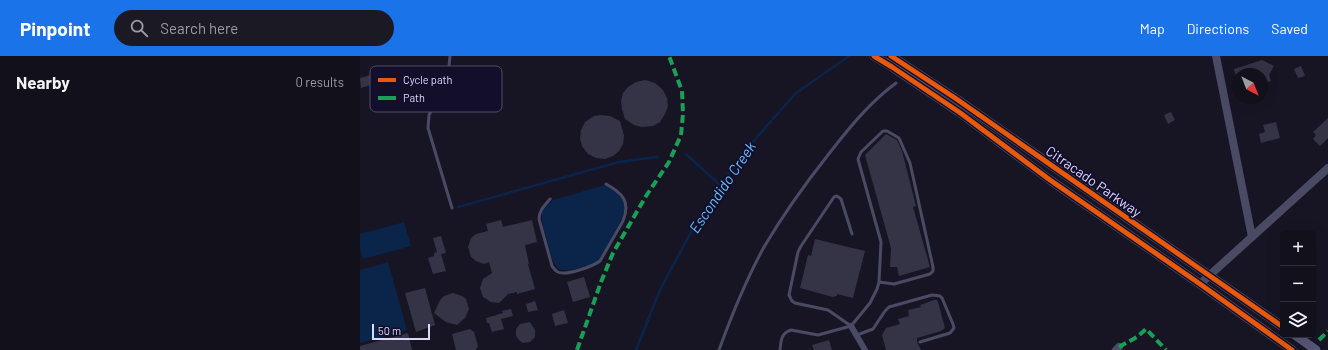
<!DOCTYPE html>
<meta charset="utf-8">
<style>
body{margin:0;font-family:Barlow,sans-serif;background:#1a1924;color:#f1f3f6}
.controls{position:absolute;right:12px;bottom:12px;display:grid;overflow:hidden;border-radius:6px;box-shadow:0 4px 16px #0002}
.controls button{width:36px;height:36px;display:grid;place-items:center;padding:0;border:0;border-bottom:1px solid #30303a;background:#11101b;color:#f1f3f6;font:20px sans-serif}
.compass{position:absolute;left:872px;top:12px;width:36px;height:36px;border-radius:50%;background:#11101b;box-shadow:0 4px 16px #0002;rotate:138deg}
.scale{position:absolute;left:12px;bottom:10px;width:58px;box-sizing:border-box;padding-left:4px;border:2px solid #dbd8ff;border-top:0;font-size:11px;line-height:14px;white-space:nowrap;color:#dbd8ff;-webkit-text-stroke:3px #130f2a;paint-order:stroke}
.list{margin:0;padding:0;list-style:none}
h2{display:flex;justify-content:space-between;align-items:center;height:52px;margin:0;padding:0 16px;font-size:17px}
h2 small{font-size:13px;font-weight:400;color:#9c9da3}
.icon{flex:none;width:22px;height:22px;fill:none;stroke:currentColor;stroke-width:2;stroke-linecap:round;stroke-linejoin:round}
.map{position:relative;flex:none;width:968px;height:294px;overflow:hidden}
header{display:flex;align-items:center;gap:24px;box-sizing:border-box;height:56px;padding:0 20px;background:#1a73e8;color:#fff}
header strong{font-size:19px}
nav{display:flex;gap:22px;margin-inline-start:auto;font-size:14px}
.search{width:280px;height:36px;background:#1a1924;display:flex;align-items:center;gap:10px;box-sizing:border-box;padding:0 14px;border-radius:22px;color:#9c9da3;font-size:15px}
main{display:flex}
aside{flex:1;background:#11101b}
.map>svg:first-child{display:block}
.water{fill:#0a244a}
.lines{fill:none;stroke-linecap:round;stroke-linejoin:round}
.stream{stroke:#0a244a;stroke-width:2.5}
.building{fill:#353346}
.service{stroke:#4a4a65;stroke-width:3}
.minor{stroke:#4a4a65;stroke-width:6}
.tertiary{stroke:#4a4a65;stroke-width:8}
.secondary{stroke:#585677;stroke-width:9}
.quiet{stroke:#1a9f57;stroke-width:4;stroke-dasharray:8 4;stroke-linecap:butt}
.cycleway-casing{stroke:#130f2a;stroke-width:8}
.cycleway{stroke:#e8590c;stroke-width:5}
.labels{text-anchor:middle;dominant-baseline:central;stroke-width:4;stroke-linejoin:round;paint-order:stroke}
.street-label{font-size:14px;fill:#dbd8ff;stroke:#130f2a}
.water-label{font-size:15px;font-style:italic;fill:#66bdff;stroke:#130f2a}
.key{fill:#130f2a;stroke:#4f4b6a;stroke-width:1}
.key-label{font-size:11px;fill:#dbd8ff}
</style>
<header>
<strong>Pinpoint</strong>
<div class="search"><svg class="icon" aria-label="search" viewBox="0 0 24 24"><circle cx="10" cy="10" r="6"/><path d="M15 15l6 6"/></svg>Search here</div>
<nav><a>Map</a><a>Directions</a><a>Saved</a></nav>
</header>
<main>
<aside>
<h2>Nearby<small>0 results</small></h2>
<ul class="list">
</ul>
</aside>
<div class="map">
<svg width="968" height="294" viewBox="0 0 968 294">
<rect width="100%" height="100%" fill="#171524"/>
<!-- water -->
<path class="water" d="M245 129C259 136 266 142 264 159L241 202C239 203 238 205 236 206 230 210 205 217 199 213 196 211 195 208 193 205 191 196 179 163 182 156 184 151 189 147 193 144Z
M44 166 51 190 3 203 0 193V178Z
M28 206 47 274 0 287V214Z"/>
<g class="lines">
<!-- stream -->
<path class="stream" d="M326 98 361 130
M98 151 259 106 298 101
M276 294 300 234 334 170 381 99 435 38 489 0"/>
</g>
<!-- building -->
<path class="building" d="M902 4 914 10 909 19 911 25 902 27V18H875L874 13Z
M941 10 945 20 938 22 934 13Z
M11 19 14 28 1 32 0 22Z
M285 24 295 27 303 34 307 42 308 50 305 58 300 66 293 70 282 71 274 69 265 63 262 53 261 45 263 37 268 31 276 26Z
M811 56 815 64 808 68 804 59Z
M240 59 250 60 260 65 264 80 263 88 259 95 253 100 245 103 236 102 228 98 222 90 220 82 221 74 225 66 234 60Z
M968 62V82L960 90 953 83 956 79 953 76Z
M916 66 920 82 901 87 899 78 905 76 903 69Z
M526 78 537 84 542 95 556 150 553 151 570 211 539 220 537 211H530L531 192 505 99Z
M141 164 143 171 172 164 177 186 165 189 169 208H168L175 233 157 238V236L148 238 139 247 131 246 123 241 120 232 123 223 132 217 129 206 124 208 116 205 111 201 108 191 111 182 116 178 128 175 126 168Z
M81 180 86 197 81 198 86 215 73 218 68 202 74 200V197L77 196 73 182Z
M455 183 505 195 493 242 477 238V240L473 241 440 232 448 199 451 200Z
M224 221 230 241 213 246 207 226Z
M65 232 75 269 56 276 45 237Z
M93 237 102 240 106 243 109 253 105 262 97 269 86 266 74 257 80 244 84 240Z
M574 244H577L578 246 585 272 581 275 557 282V286L561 294H526L522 279 526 272 540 268 538 263 549 260 548 254 561 251 560 249Z
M175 245 178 254 168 256 166 248Z
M151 253 153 260 141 263 144 273 132 276 129 267H127L126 262 143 257 142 255Z
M204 254 208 267 195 270 192 258Z
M170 266 175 274V281L170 286 163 287 160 285 156 280V273L160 268Z
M110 273 114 276 118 290 116 294H96L92 278Z
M48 277 52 294H0V290Z
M469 284 472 294H454L452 289Z"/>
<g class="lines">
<!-- service -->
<path class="service" d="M90 0 88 22 69 59 68 72 92 152
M190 143C185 149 179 154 179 163L192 210C195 214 197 217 202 217 210 218 234 210 240 205L263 165C271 145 262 137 246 128
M491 270 468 254 435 247 432 245 429 239 438 196 441 190 474 141 477 140 481 143 492 178
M497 279 513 273 525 255 529 251 572 239 580 240 582 242 593 268 594 272 590 277 560 286
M359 294C371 261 387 222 404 191 423 159 445 128 468 99 489 72 509 47 536 27
M420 294C421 285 421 277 431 274L458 279 491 270 510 247 517 233 519 226 534 228 570 218 573 215V211L550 107 539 82 527 75H523L501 96 498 103 521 186 519 226"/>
<!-- minor -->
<path class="minor" d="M491 270 505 294"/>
<!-- tertiary -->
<path class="tertiary" d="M856 0 892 181
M840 228 968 112
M756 294 759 291"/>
<!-- secondary -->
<path class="secondary" d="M514 0 532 11 599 56 690 124 840 228 932 294
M531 0 595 42 923 271
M935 279 956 294"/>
<!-- quiet -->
<path class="quiet" d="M959 284 968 275
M759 291 777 281 786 273 806 294
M217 294 241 226 253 197 286 140 309 106 321 79 323 58 322 35 309 0"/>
<defs>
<path id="cycleway" d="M514 0 532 11 599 56 690 124 840 228 932 294
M531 0 595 42 923 271"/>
</defs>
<!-- cycleway casing -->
<use href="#cycleway" class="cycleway-casing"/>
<!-- cycleway -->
<use href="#cycleway" class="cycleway"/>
</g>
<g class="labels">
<!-- street labels -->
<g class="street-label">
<text transform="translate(734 125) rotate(35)">Citracado Parkway</text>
</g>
<!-- water labels -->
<g class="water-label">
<text transform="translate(362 131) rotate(-56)">Escondido Creek</text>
</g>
</g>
<!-- legend -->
<rect x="10" y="10" width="132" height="46" rx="6" class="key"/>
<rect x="18" y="22" width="18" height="4" fill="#e8590c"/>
<rect x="18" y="40" width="18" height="4" fill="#1a9f57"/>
<g class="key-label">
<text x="43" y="28">Cycle path</text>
<text x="43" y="46">Path</text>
</g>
</svg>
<div class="controls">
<button>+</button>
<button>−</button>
<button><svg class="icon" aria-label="layers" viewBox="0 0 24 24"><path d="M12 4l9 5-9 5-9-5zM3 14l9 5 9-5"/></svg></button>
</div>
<svg class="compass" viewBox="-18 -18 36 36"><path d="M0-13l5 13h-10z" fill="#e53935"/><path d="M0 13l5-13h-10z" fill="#9c9da3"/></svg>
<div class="scale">50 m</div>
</div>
</main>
